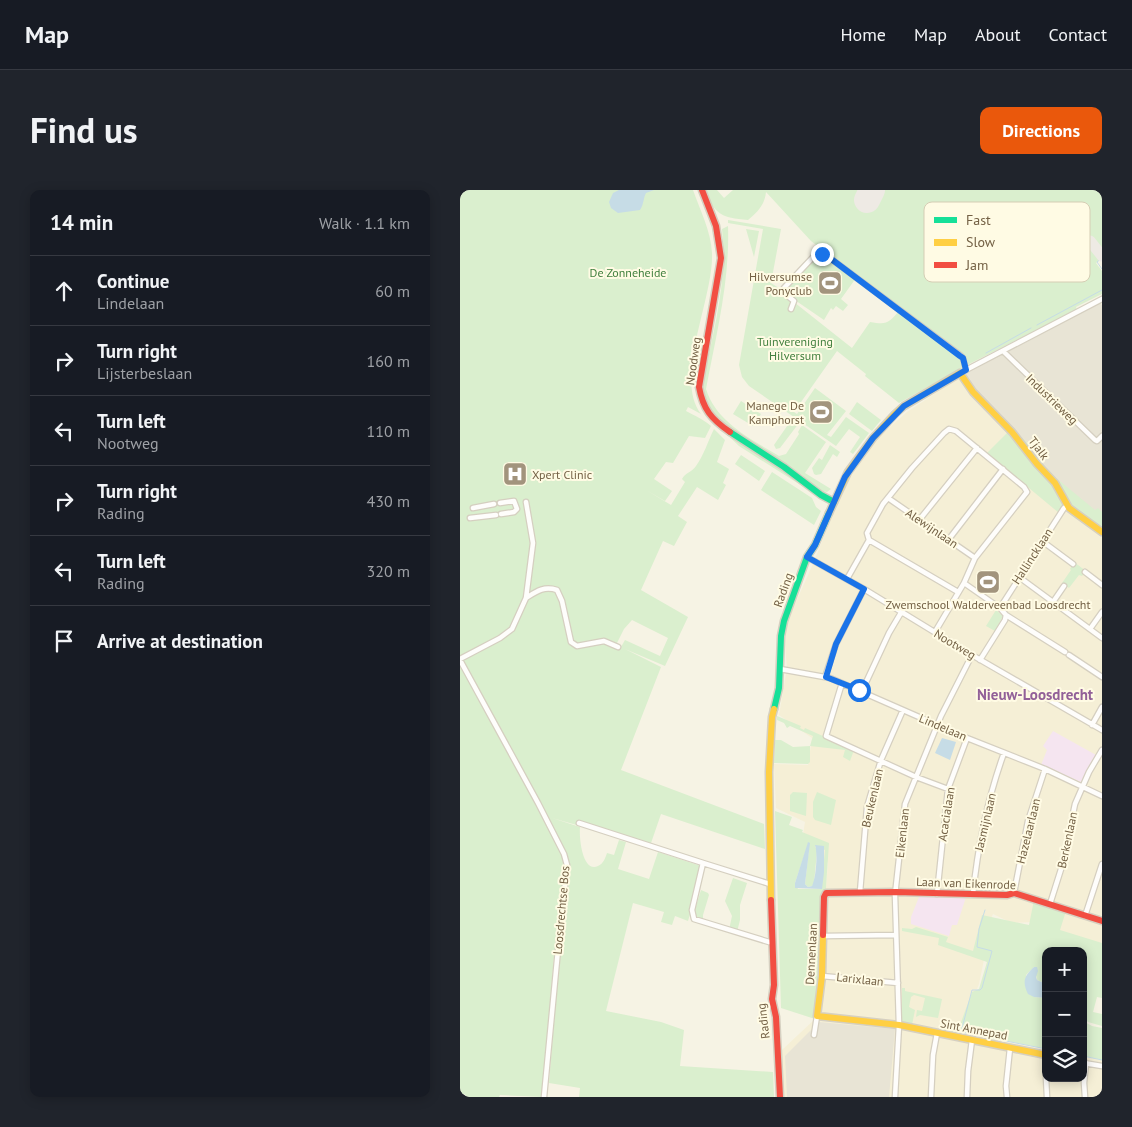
<!DOCTYPE html>
<meta charset="utf-8">
<style>
body{margin:0;font-family:"PT Sans",sans-serif;background:#20242c;color:#f1f3f6}
.controls{position:absolute;right:15px;bottom:15px;display:grid;overflow:hidden;border-radius:10px;box-shadow:0 2px 12px #0003}
.controls button{width:45px;height:45px;display:grid;place-items:center;padding:0;border:0;border-bottom:1px solid #363941;background:#171b24;color:#f1f3f6;font:25px sans-serif}
.stop{position:absolute;width:15px;height:15px;margin:-11px;border:4px solid #1a73e8;border-radius:50%;background:#fff}
.stop.end{background:#1a73e8;border-color:#fff;box-shadow:0 1px 5px #0008}
.list{margin:0;padding:0;list-style:none}
h2{display:flex;justify-content:space-between;align-items:center;height:65px;margin:0;padding:0 20px;font-size:21px}
h2 small{font-size:16px;font-weight:400;color:#9ea1a6}
.list li{display:grid;grid-template-columns:32px 1fr auto;gap:15px;align-items:center;box-sizing:border-box;height:70px;padding:0 20px;border-top:1px solid #363941}
.list b{display:block;font-size:19px;white-space:nowrap}
.list p{margin:0;font-size:16px;white-space:nowrap;color:#9ea1a6}
.list em{font-size:16px;font-style:normal;color:#9ea1a6}
.icon{flex:none;width:28px;height:28px;fill:none;stroke:currentColor;stroke-width:2;stroke-linecap:round;stroke-linejoin:round}
.map{position:relative;flex:none;width:642px;height:907px;overflow:hidden;border-radius:10px}
header{display:flex;align-items:center;gap:30px;box-sizing:border-box;height:70px;padding:0 25px;background:#171b24;border-bottom:1px solid #363941}
header strong{font-size:24px}
nav{display:flex;gap:28px;margin-inline-start:auto;font-size:18px}
.intro{display:flex;align-items:center;justify-content:space-between;box-sizing:border-box;height:120px;padding:0 30px}
h1{margin:0;font-size:35px}
.button{padding:12px 22px;border-radius:10px;background:#ea580c;color:#fff;font-size:18px;font-weight:700}
main{display:flex;gap:30px;padding:0 30px}
aside{flex:1;background:#171b24;border-radius:10px;box-shadow:0 2px 12px #0003}
.map>svg:first-child{display:block}
.residential{fill:#f5efd6}
.industrial{fill:#e8e4d5}
.education{fill:#f5e5f0}
.green{fill:#daefce;fill-rule:evenodd}
.water{fill:#c6dce6}
.lines{fill:none;stroke-linecap:round;stroke-linejoin:round}
.stream{stroke:#c6dce6;stroke-width:1}
.taxiway{stroke:#eeeae4;stroke-width:11}
.runway{stroke:#eeeae4;stroke-width:26}
.street-casing{stroke:#d5cfc0;stroke-width:7}
.fast-casing{stroke:#d6d0c1;stroke-width:9}
.slow-casing{stroke:#d6d0c1;stroke-width:9}
.jam-casing{stroke:#d6d0c1;stroke-width:9}
.street{stroke:#fefdfb;stroke-width:4.5}
.fast{stroke:#16e098;stroke-width:6}
.slow{stroke:#ffcf43;stroke-width:6}
.jam{stroke:#f24e42;stroke-width:6}
.route{stroke:#1a73e8;stroke-width:6}
.labels{text-anchor:middle;dominant-baseline:central;stroke-width:4;stroke-linejoin:round;paint-order:stroke}
.park-label{font-size:12px;fill:#42803f;stroke:#fffbe4}
.poi-label{font-size:12px;fill:#746145;stroke:#fffbe4;text-anchor:end}
.street-label{font-size:12px;fill:#746145;stroke:#fffbe4}
.quarter-label{font-size:15px;font-weight:bold;fill:#926098;stroke:#fffbe4}
.key{fill:#fffbe4;stroke:#d5cdb4;stroke-width:1}
.key-label{font-size:14px;fill:#746145}
</style>
<header>
<strong>Map</strong>
<nav><a>Home</a><a>Map</a><a>About</a><a>Contact</a></nav>
</header>
<div class="intro"><h1>Find us</h1><a class="button">Directions</a></div>
<main>
<aside>
<h2>14 min<small>Walk · 1.1 km</small></h2>
<ul class="list">
<li><svg class="icon" aria-label="ahead" viewBox="0 0 24 24"><path d="M12 20V5M6 11l6-6 6 6"/></svg><div><b>Continue</b><p>Lindelaan</p></div><em>60 m</em></li>
<li><svg class="icon" aria-label="right" viewBox="0 0 24 24"><path d="M7 20v-9h11M14 6l5 5-5 5"/></svg><div><b>Turn right</b><p>Lijsterbeslaan</p></div><em>160 m</em></li>
<li><svg class="icon" aria-label="left" viewBox="0 0 24 24"><path d="M17 20v-9H6M10 6l-5 5 5 5"/></svg><div><b>Turn left</b><p>Nootweg</p></div><em>110 m</em></li>
<li><svg class="icon" aria-label="right" viewBox="0 0 24 24"><path d="M7 20v-9h11M14 6l5 5-5 5"/></svg><div><b>Turn right</b><p>Rading</p></div><em>430 m</em></li>
<li><svg class="icon" aria-label="left" viewBox="0 0 24 24"><path d="M17 20v-9H6M10 6l-5 5 5 5"/></svg><div><b>Turn left</b><p>Rading</p></div><em>320 m</em></li>
<li><svg class="icon" aria-label="arrive" viewBox="0 0 24 24"><path d="M6 21V4h12l-3 4 3 4H6"/></svg><div><b>Arrive at destination</b></div></li>
</ul>
</aside>
<div class="map">
<svg width="642" height="907" viewBox="0 0 642 907">
<rect width="100%" height="100%" fill="#f6f3e4"/>
<!-- residential -->
<path class="residential" d="M503 185 642 325V755L575 732 552 733 533 724 522 750 526 760 519 794 499 843 586 860V888H623V866L642 870V907H322V860L355 829 368 673 343 645 345 632 316 618 314 574 348 575 352 548 319 525 327 478 325 455 326 434 353 374 387 289 415 250 447 222Z"/>
<!-- industrial -->
<path class="industrial" d="M640 113 642 115V325L616 308 577 269 503 185Z
M359 832 435 839 429 907H327L325 866Z"/>
<!-- education -->
<path class="education" d="M593 541 636 565 621 592 581 575 587 560 583 556Z
M459 707H506L497 735H492L489 746 451 734V727Z"/>
<!-- green -->
<path class="green" d="M0 0H233C240 20 251 41 252 63 254 108 213 188 241 224L228 217 226 221C235 226 243 229 251 236L245 248 229 246 213 273 206 272 194 289 212 301 205 311 186 300 211 315 225 292 222 289C225 283 232 282 236 276 244 265 248 251 254 239L265 250 257 272 269 279 263 293 266 295 258 310 237 297 218 326 227 332 214 356 203 351 181 400 228 427 205 476 165 459 201 477 161 580 304 634 305 659 201 624 190 656 92 628 120 637C119 647 122 683 138 676 143 674 145 669 147 663L154 665 159 650 166 652 158 679 189 689 198 662 244 677 228 731 215 726 212 735 201 732 204 722 173 713 146 821 201 832 224 840 220 876 313 882 314 907H119L120 898 89 893 96 807 110 675 107 665 87 627 103 665 105 676 94 767 82 907 40 905 39 907H6L5 904H0ZM172 430 208 448 200 466 165 450 161 457 156 455 164 439Z
M244 0H257L264 8 273 0H642V68L636 73 642 81V104L616 117 617 120 503 177 439 213 405 186 406 184 377 161 334 222 337 224 355 198 386 221 367 245 371 247 386 227 409 243 393 264 390 262 400 247 389 239 376 256 289 196 282 187 279 175 303 39 268 33V30L321 39 311 93 322 100 320 101 392 158 410 132C428 135 428 133 440 120L483 154 484 158 488 154 351 51 306 2C305 14 298 22 288 30 261 28 255 24 244 0Z
M268 36C270 91 256 146 246 199 256 232 291 249 319 266L326 264 339 244 338 242 342 235 366 252 345 283 371 299 367 302C356 301 350 291 342 285 316 267 272 245 253 222 246 214 242 204 243 193 253 142 268 91 262 39Z
M286 39 299 41 294 67Z
M362 65 396 88 381 109 388 115 383 121 376 116 373 120 371 118 364 130 326 104 325 98 357 66Z
M281 211 301 224 293 236 273 224Z
M397 212 421 230 412 241 389 224Z
M332 229 339 233 320 258 316 259 314 255 316 252Z
M261 239 344 294 353 303 279 256Z
M547 243 558 255 570 272 589 291 597 301 602 315 599 323 527 263Z
M558 244 573 258 571 261 595 287 635 320 638 318 642 322V339L614 318 605 303 579 274Z
M370 255 380 262 377 267 373 264 361 284 356 285 354 284 352 278 359 268 362 270Z
M281 265 305 281 299 291 275 274Z
M312 282 352 308 356 317 361 321 354 335 301 300Z
M614 372 626 381 622 386 619 385 609 398 602 393 611 380 610 379Z
M536 420 543 426 535 441 526 436Z
M317 526 341 536 340 538 344 540 345 538 394 560 390 571 383 567 385 560 350 556V572L348 574 314 573 315 550H321L333 557 350 556 353 546 330 536 327 538 324 533 317 530Z
M333 602 347 603 346 626 330 621V605Z
M357 602 376 610 371 635 355 630 353 627V612Z
M315 621 332 627 329 635 343 640 342 642 369 653 360 786 355 829 321 818ZM348 654 349 658 345 694 348 697 352 696 354 693 357 661 355 656 365 660 361 699H338L335 693Z
M273 688 287 693 280 715V730L277 742 269 740 272 726 265 711Z
M241 700 248 703 249 705 243 725V732L233 726Z
M574 710 606 721 600 740 642 753V808L637 807 633 822 642 824V836L628 832 623 827V761H586V794L577 790 574 777 566 785 574 807 586 808V859L499 841 498 844 480 840 481 835 484 839 493 841 495 834 500 835 512 802 519 799 527 772 478 755 479 748 442 741V738L452 739 456 737 488 747 486 752 513 761 522 725 569 735Z
M442 798H445V801L482 809 478 828 460 825 456 827 457 820 462 821 465 808 454 805 451 807 449 817 455 820 452 835 442 832Z
M623 831 632 836 642 838V870L623 866Z"/>
<!-- water -->
<path class="water" d="M159 0H194L186 3C183 9 184 14 180 20L158 23 151 18 149 12 153 3Z
M482 548 496 552 490 570 475 563Z
M348 652 350 653 345 694 348 697 352 696C356 688 358 663 355 655L364 656V682L362 699 335 698V693Z
M574 777H577L578 781 576 787 577 790 586 794V808L574 807 568 804C562 792 564 786 574 777Z"/>
<g class="lines">
<!-- stream -->
<path class="stream" d="M642 68 637 72 642 79
M577 135 642 100
M526 163 571 138
M525 720 519 739 517 757 532 761 522 798 520 800H512L501 842 586 859
M623 866 642 870"/>
<!-- taxiway -->
<path class="taxiway" d="M630 51 642 66"/>
<!-- runway -->
<path class="runway" d="M407 10 412 0"/>
<defs>
<path id="street" d="M331 119 334 111 324 103V98L355 65 358 64 366 65 500 165 503 168 506 180
M543 161 635 250 637 251 642 246
M504 181 642 109
M428 308 515 368
M40 313 54 311 57 319 54 322 41 324
M13 318 34 314
M10 328 36 325
M460 329 517 258
M489 349 543 279
M409 350 498 402
M582 351 613 374
M347 367 404 399 512 465 642 540
M625 382 642 395
M559 387 642 448
M387 389 409 350 407 343 423 314 452 278 484 243 489 239 496 241 564 297 567 302 515 368 504 393 475 442
M504 393 540 418 546 425 605 462
M66 408C77 401 84 396 97 400L102 411 111 452 117 456 144 451 158 457
M593 412 604 396
M540 418 604 318 607 316
M630 439 642 422
M609 465 642 487
M0 469 40 448 52 439 66 408 73 353 66 312
M0 470 78 613 104 664 107 675 97 770 84 907
M520 470 545 430 546 425
M320 479 370 488 507 548 585 579 642 606
M365 487 376 454 404 399
M382 493 366 546 456 587 488 599
M402 501 429 443 442 421
M632 535 642 517
M119 633 243 673 232 720 234 729 309 752
M243 673 310 694
M400 702 407 617 421 570 443 520
M554 703 568 631 585 579
M477 704 488 599 507 548
M513 704C518 654 527 610 544 563
M590 714 602 676 615 614 629 582 642 560
M625 726 642 674
M364 746 436 745
M362 786 438 793
M354 845 357 826
M624 873 642 876
M586 888 587 907
M435 907 439 835 435 705 445 614 481 526 512 465
M471 907 473 865 477 843
M507 907 508 881 512 850
M547 907 546 896 550 858
M625 907 624 893 626 873"/>
<path id="fast" d="M270 242 324 277 361 305 374 312
M314 519 319 498 321 446 324 431 347 367 355 355 369 323"/>
<path id="slow" d="M369 323 388 282 413 248 435 224 444 216 500 183 513 202 552 242 577 274 595 293 609 318 642 342
M311 710 309 582 312 527 314 519
M363 745 362 786 357 826 439 835 586 865"/>
<path id="jam" d="M242 0 256 36 261 68 239 197C243 219 251 229 270 242
M311 710 314 795 312 809 316 827 320 907
M363 745 364 707 366 703 436 702 547 705 554 703 642 731"/>
</defs>
<!-- street casing -->
<use href="#street" class="street-casing"/>
<!-- fast casing -->
<use href="#fast" class="fast-casing"/>
<!-- slow casing -->
<use href="#slow" class="slow-casing"/>
<!-- jam casing -->
<use href="#jam" class="jam-casing"/>
<!-- street -->
<use href="#street" class="street"/>
<!-- fast -->
<use href="#fast" class="fast"/>
<!-- slow -->
<use href="#slow" class="slow"/>
<!-- jam -->
<use href="#jam" class="jam"/>
</g>
<g class="lines">
<!-- route -->
<path class="route" d="M362 64 366 65 500 166 503 168 506 180 444 216 413 248 385 287 355 355 347 367 404 399 376 454 366 487 399 500"/>
</g>
<!-- icons -->
<defs>
<symbol id="stadium-square" viewBox="-11 -11 22 22"><rect x="-9" y="-9" width="18" height="18" rx="4" fill="#a2947d" stroke="#fffbe4"/><path d="M0-5a6.5 5 0 1 0 0 10a6.5 5 0 1 0 0-10ZM-3.5-1.8h7v3.6h-7Z" fill="#fff"/></symbol>
<symbol id="hospital-square" viewBox="-11 -11 22 22"><rect x="-9" y="-9" width="18" height="18" rx="4" fill="#a2947d" stroke="#fffbe4"/><path d="M-5-5h3v3.5h4V-5h3V5h-3V1.5h-4V5h-3Z" fill="#fff"/></symbol>
</defs>
<g fill-rule="evenodd">
<use href="#stadium-square" x="356" y="79" width="28" height="28"/>
<use href="#stadium-square" x="347" y="208" width="28" height="28"/>
<use href="#hospital-square" x="41" y="270" width="28" height="28"/>
<use href="#stadium-square" x="514" y="378" width="28" height="28"/>
</g>
<g class="labels">
<!-- park labels -->
<g class="park-label">
<text x="168" y="82">De Zonneheide</text>
<text x="335" y="151">Tuinvereniging<tspan x="335" dy="14">Hilversum</tspan></text>
</g>
<!-- poi labels -->
<g class="poi-label">
<text x="352" y="86">Hilversumse<tspan x="352" dy="14">Ponyclub</tspan></text>
<text x="344" y="215">Manege De<tspan x="344" dy="14">Kamphorst</tspan></text>
<text x="72" y="284" text-anchor="start">Xpert Clinic</text>
<text x="528" y="414" text-anchor="middle">Zwemschool Walderveenbad Loosdrecht</text>
</g>
<!-- street labels -->
<g class="street-label">
<text transform="translate(233 171) rotate(-82)">Noodweg</text>
<text transform="translate(592 209) rotate(44)">Industrieweg</text>
<text transform="translate(579 258) rotate(53)">Tjalk</text>
<text transform="translate(472 338) rotate(34)">Alewijnlaan</text>
<text transform="translate(572 366) rotate(-57)">Hallincklaan</text>
<text transform="translate(323 400) rotate(-70)">Rading</text>
<text transform="translate(495 454) rotate(31)">Nootweg</text>
<text transform="translate(483 537) rotate(23)">Lindelaan</text>
<text transform="translate(412 608) rotate(-77)">Beukenlaan</text>
<text transform="translate(486 624) rotate(-81)">Acacialaan</text>
<text transform="translate(525 632) rotate(-77)">Jasmijnlaan</text>
<text transform="translate(568 641) rotate(-76)">Hazelaarlaan</text>
<text transform="translate(442 643) rotate(-84)">Eikenlaan</text>
<text transform="translate(607 650) rotate(-78)">Berkenlaan</text>
<text transform="translate(506 693) rotate(2)">Laan van Eikenrode</text>
<text transform="translate(101 720) rotate(-85)">Loosdrechtse Bos</text>
<text transform="translate(351 764) rotate(-87)">Dennenlaan</text>
<text transform="translate(400 789) rotate(6)">Larixlaan</text>
<text transform="translate(303 831) rotate(-97)">Rading</text>
<text transform="translate(514 839) rotate(11)">Sint Annepad</text>
</g>
<!-- quarter labels -->
<g class="quarter-label">
<text x="575" y="504">Nieuw-Loosdrecht</text>
</g>
</g>
<!-- legend -->
<rect x="464" y="12" width="166" height="80" rx="8" class="key"/>
<rect x="474" y="27" width="23" height="6" fill="#16e098"/>
<rect x="474" y="49" width="23" height="7" fill="#ffcf43"/>
<rect x="474" y="72" width="23" height="6" fill="#f24e42"/>
<g class="key-label">
<text x="506" y="35">Fast</text>
<text x="506" y="57">Slow</text>
<text x="506" y="80">Jam</text>
</g>
</svg>
<div class="controls">
<button>+</button>
<button>−</button>
<button><svg class="icon" aria-label="layers" viewBox="0 0 24 24"><path d="M12 4l9 5-9 5-9-5zM3 14l9 5 9-5"/></svg></button>
</div>
<div class="stop" style="left:399px;top:500px"></div>
<div class="stop end" style="left:362px;top:64px"></div>
</div>
</main>
